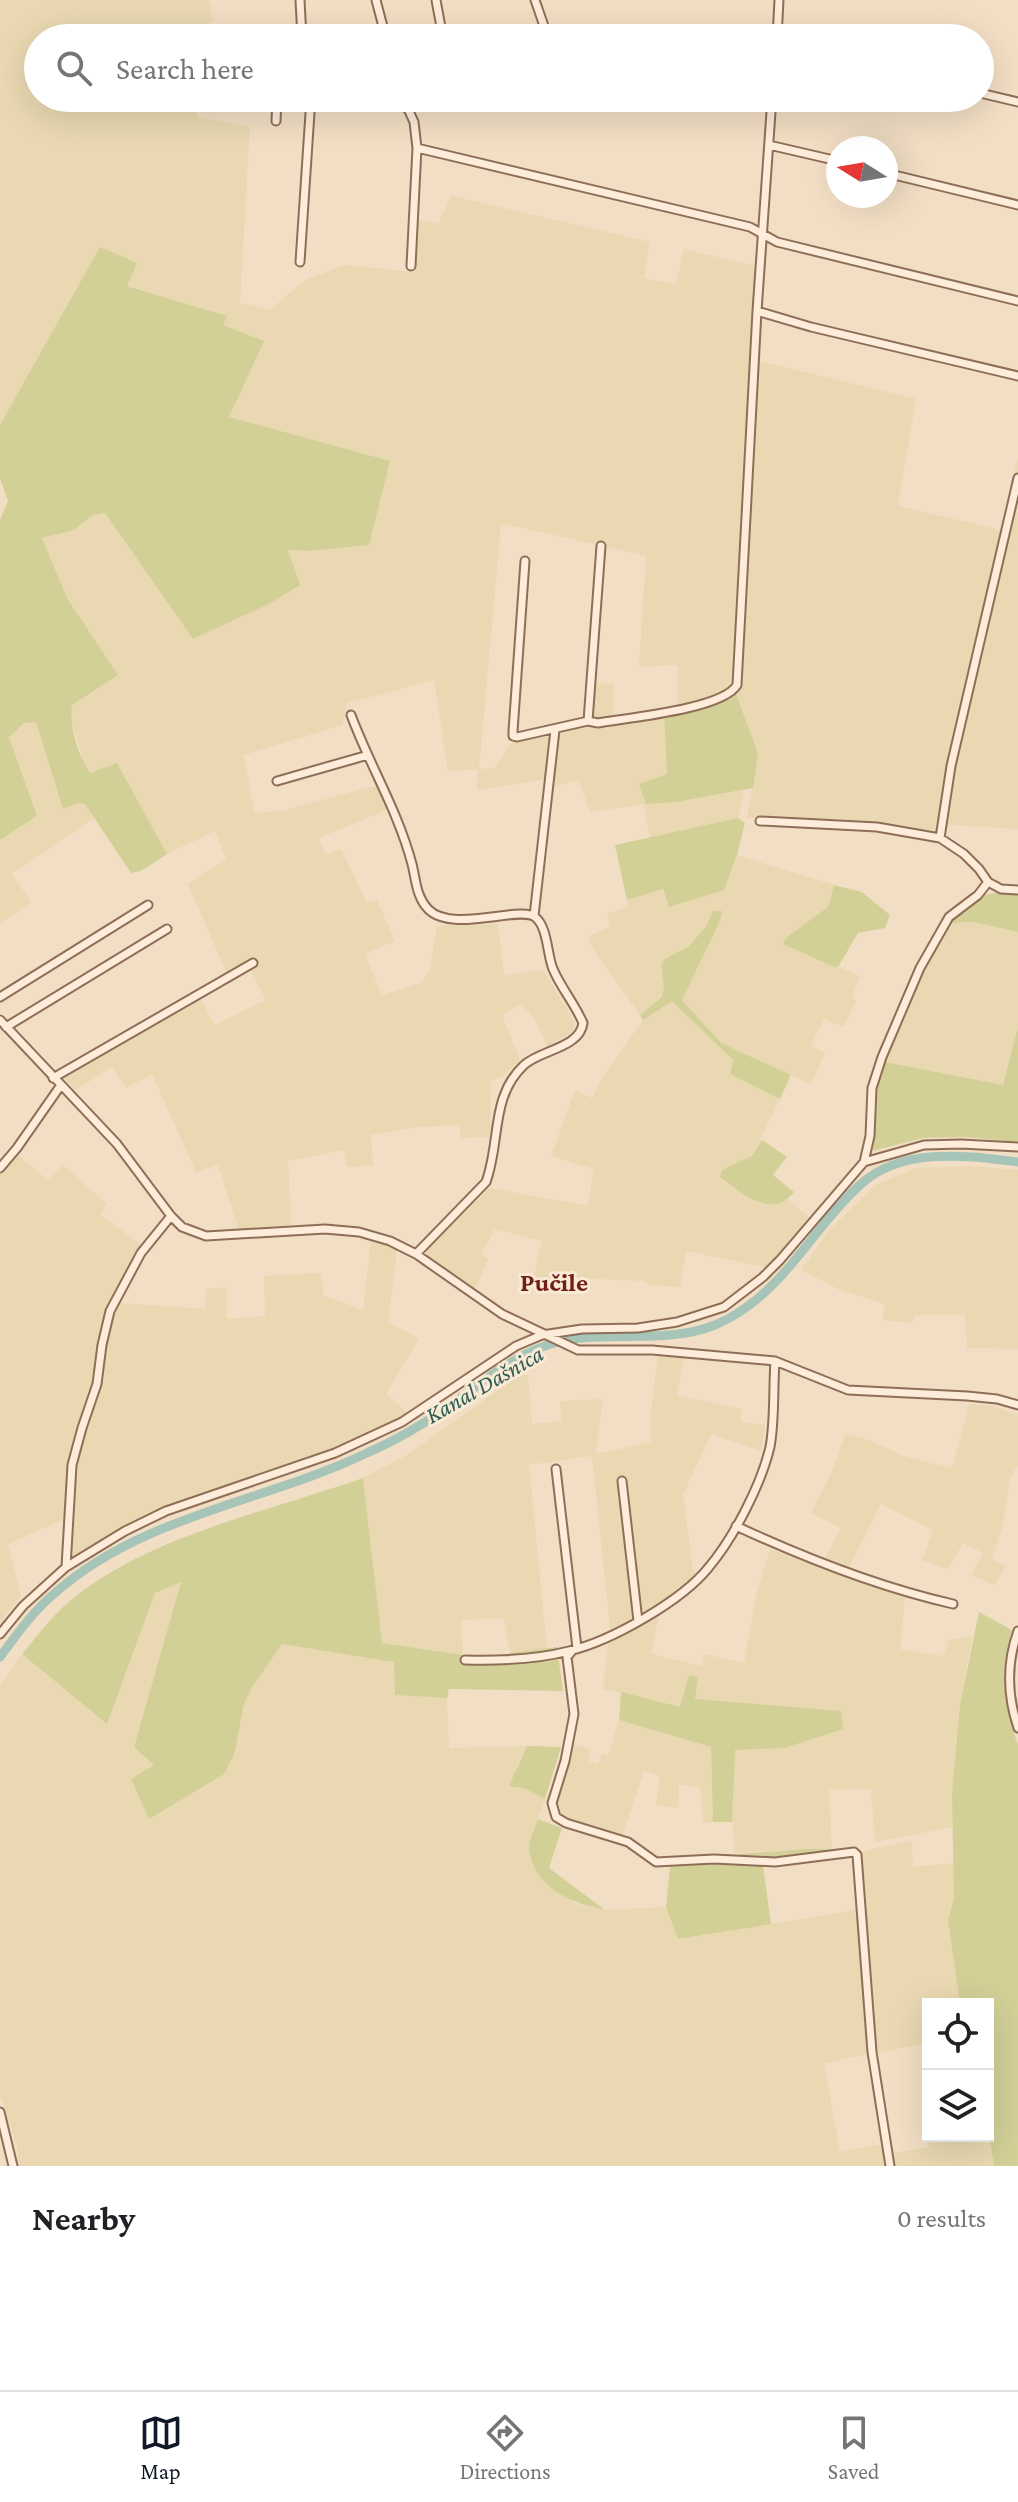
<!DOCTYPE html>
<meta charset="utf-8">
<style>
body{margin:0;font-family:"Crimson Pro",serif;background:#f2f2f2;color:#202124}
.controls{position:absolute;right:24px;bottom:24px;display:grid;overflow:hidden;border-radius:0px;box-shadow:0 8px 32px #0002}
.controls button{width:72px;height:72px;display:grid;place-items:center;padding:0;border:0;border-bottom:2px solid #e0e0e0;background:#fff;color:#202124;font:40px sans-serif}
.compass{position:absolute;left:826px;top:136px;width:72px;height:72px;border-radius:50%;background:#fff;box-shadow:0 8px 32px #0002;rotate:281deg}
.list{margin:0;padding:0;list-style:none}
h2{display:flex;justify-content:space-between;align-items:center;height:104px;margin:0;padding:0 32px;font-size:34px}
h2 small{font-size:26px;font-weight:400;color:#757577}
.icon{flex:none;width:44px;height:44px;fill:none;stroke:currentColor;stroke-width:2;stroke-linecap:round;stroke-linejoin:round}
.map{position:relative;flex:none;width:1018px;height:2166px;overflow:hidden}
.search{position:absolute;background:#fff;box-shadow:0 8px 32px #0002;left:24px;right:24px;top:24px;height:88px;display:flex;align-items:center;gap:20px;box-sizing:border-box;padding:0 28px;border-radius:44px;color:#757577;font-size:30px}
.sheet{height:224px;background:#fff}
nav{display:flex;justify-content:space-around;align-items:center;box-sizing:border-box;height:112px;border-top:2px solid #e0e0e0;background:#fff;font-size:22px;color:#757577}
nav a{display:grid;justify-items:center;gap:4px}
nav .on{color:#111827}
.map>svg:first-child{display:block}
.farmland{fill:#e9d8b1}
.green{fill:#d2d097}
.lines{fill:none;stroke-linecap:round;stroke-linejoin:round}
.canal{stroke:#a6c5b8;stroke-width:9}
.street-casing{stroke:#8f6e58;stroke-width:11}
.street{stroke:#fcecd9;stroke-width:7}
.labels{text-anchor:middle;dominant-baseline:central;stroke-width:6;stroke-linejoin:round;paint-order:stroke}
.water-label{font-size:24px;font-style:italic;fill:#2c5f54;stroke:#f9e9d5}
.quarter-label{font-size:26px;font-weight:bold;fill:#6f1e19;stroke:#f9e9d5}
</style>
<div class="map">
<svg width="1018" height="2166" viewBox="0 0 1018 2166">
<rect width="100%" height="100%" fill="#f2dec4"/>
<!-- farmland -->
<path class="farmland" d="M0 0H209L213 22 180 29 181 38H38V98H199L197 117 250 127 240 303 270 310 305 280 345 265 414 272 419 220 438 223 452 196 650 242 644 278 676 285 684 249 756 266 751 359 916 399 898 506 1001 530 1018 457V829L951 825 934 833 876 824 747 818 758 753 736 694 731 690 695 703 677 705V665L639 667 646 556 501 523 479 769 494 768 512 742 550 736 589 725 594 716 595 683 614 684 613 717 663 708 667 774 676 802 745 790 738 818 650 838 643 804 590 812 579 780 544 789 545 779 477 790 478 769 448 771 434 680 347 703 342 725 244 755 254 811 259 813 285 810 378 785 387 810 318 838 326 855 341 849 367 903 377 900 395 941 365 954 382 995 420 983 430 971 437 926 498 924 504 976 540 970 546 974 574 1022 573 1030 569 1034 547 1046 535 1020 521 1004 502 1015 520 1060 502 1077 491 1080 490 1137 461 1138 459 1125 418 1127 371 1135 373 1165 347 1167 344 1150 288 1161 291 1225 239 1230 218 1165 196 1172 152 1074 126 1088 112 1067 76 1090 59 1073 111 1044 197 990 214 1025 266 1000 248 964 228 974 225 969 188 884 226 859 215 831 167 854 117 763 90 773 83 760 70 717 72 705 118 675 67 598 42 538 74 530 93 515 105 513 193 639 269 604 288 550 310 551 369 545 389 461 228 417 222 325 227 316 126 285 101 247 0 425Z
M36 722 63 808 78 803 85 804 94 818 12 874 31 902 0 924V840L37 816 9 737 24 723Z
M737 855 834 885 828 907 783 944 860 976 852 998 856 1001 844 1027 824 1019 811 1046 825 1053 811 1084 721 1043 682 1000 720 921 721 911H713L705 928 688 947 665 960 661 966 664 986 662 997 640 1015 592 948 589 936 610 927 607 914 628 907 627 900 663 889 668 906 724 890Z
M973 922 1018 932V1027L1003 1085 885 1062 927 962 949 923Z
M672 1000 734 1060 730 1074 780 1099 752 1156 720 1176 756 1202 767 1206 788 1199 811 1219 769 1268 686 1251 680 1287 650 1285 644 1281 575 1278 562 1295 532 1284 542 1241 495 1229 481 1254 488 1259 475 1289 427 1256V1248L490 1188 588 1206 594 1169 551 1156 575 1090 592 1098 604 1075 643 1020Z
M12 1150 48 1180 63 1165 107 1204 100 1215 143 1246 112 1299 117 1303 205 1309 206 1289 226 1287 227 1319 265 1316 264 1276 321 1273 324 1296 363 1310 371 1239 397 1249 388 1322 419 1338 386 1394 409 1414 334 1448 164 1506 135 1519 61 1563 64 1519 8 1544 21 1596 0 1622V1164Z
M970 1166 1018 1170V1349L967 1348 965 1315H915L912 1323 883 1320 885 1304 840 1290 801 1270 830 1229 875 1185 916 1168Z
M658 1355 684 1357 677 1395 741 1409V1422L765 1425 761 1451 711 1434 683 1495 693 1570 696 1574 655 1608 659 1615 651 1654 701 1666 704 1654 744 1663 756 1596 770 1549 905 1598 900 1649 944 1656 949 1639 972 1637 960 1705 952 1793 953 1827 875 1842 871 1789 829 1790 832 1851 805 1849 735 1853 732 1822 734 1750 784 1748 694 1699 689 1675 680 1707 603 1689 610 1627 592 1456 529 1465 547 1648 510 1653 504 1618 461 1620 463 1655 382 1643 363 1478 405 1456 520 1375H528L532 1424 561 1421 560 1401 603 1399 596 1454 651 1442V1412Z
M969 1404 993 1406 1018 1415V1465L1008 1481 1009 1488 1003 1524 992 1559 1006 1566 994 1585 971 1575 983 1553 963 1543 948 1569 922 1560 933 1530 881 1504 849 1567 825 1558 841 1528 811 1513 833 1470 845 1434 869 1440 904 1456 952 1469Z
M181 1582 134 1746 234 1755 244 1704 252 1687 282 1644H289L394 1662 395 1695 447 1698 449 1748 527 1746 515 1770 517 1788 526 1789 545 1799 528 1848 575 1904 605 1910 666 1907 679 1939 867 1908 862 1853 876 1848 912 1841 913 1867 955 1863 954 1898 948 1919 960 2004H928V2043L824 2063 840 2152 878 2145 890 2144 892 2153 929 2147 925 2111 928 2110V2136H988V2129L994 2166H19L17 2146 0 2095V1686L22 1654 107 1724 155 1593Z
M619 1720 711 1747 713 1822 703 1823 700 1787 679 1785 678 1808 656 1805 660 1776 644 1771 623 1834 561 1816 555 1812V1803L573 1744 591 1749 588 1761 598 1764 602 1754 608 1755Z"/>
<!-- green -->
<path class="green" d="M100 247 137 263 127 286 227 316 223 325 264 341 229 417 390 461 369 545 310 551 288 550 300 585 269 604 193 639 105 513 93 515 74 530 42 538 67 598 118 675 72 705C69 727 78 754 90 773L117 763 167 854 141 871 131 873 85 804 78 803 63 809 36 722 24 723 9 737 37 816 0 840V520L8 501 0 479V425Z
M736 694 758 753 753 788 676 802 646 804 639 784 667 774 664 716 726 700Z
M738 818 745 823 737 855 724 890 669 907 663 889 627 900 615 845Z
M834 885 862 892 890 915 885 928 858 933 838 967H834L783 944 786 938 828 907Z
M993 893 1018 895V932L973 922 949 923 979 897Z
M713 911H722L720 921 682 1000 721 1043 791 1075 780 1099 730 1074 733 1060 672 1001 643 1020 640 1015 662 997 664 986 661 966 665 959 688 947 705 928Z
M1018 1027V1142L964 1137 923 1138 873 1151 878 1083 885 1062 1003 1085Z
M762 1140 787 1157 773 1175 794 1192C770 1221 743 1193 720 1177L722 1170 752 1156Z
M363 1478 382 1643 463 1655 464 1663 510 1665V1653L557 1647 563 1691 449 1689 447 1698 395 1695 394 1662 282 1644 252 1687 244 1704 234 1755 224 1774 149 1819 131 1779 154 1765 134 1747 181 1582 155 1593 107 1724 22 1654C35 1639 47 1622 62 1608 138 1538 267 1512 363 1478Z
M979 1612 1012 1630C999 1670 1005 1706 1018 1745V2166H994L988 2129V2004H960L948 1919 954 1898 952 1793 960 1705Z
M689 1675 698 1677 695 1699 841 1711 843 1729 784 1748 735 1750 732 1822H713L711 1747 619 1720 621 1692 680 1707Z
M527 1746 561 1747 545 1799 526 1789 509 1786Z
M538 1819 562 1828 549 1868 605 1910C572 1903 535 1889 529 1850 528 1842 535 1828 538 1819Z
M805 1849H829V1852L762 1858 771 1924 678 1939 666 1907 670 1867 698 1864 738 1865V1854Z"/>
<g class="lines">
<!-- canal -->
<path class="canal" d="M0 1657C17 1634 33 1611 55 1593 143 1515 265 1502 367 1453 397 1440 424 1424 451 1405 480 1384 508 1360 542 1347 597 1326 660 1347 715 1325 746 1312 773 1287 794 1261 816 1235 836 1206 861 1184 903 1146 968 1156 1018 1162"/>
<defs>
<path id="street" d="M300 0 302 38
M376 0 386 38
M436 0 443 38
M535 0 544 26
M638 33 658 38
M267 36H302
M777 38 779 0
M980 93 1018 102
M358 98 405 107
M403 98 414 122 417 148 750 227 777 242 1018 301
M733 98 772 105
M772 98 757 311 811 327 1018 376
M276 121 277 98
M769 145 838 161
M886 173 1018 205
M300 262 311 98
M411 266 417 148
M525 561 513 731V736L517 737 588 721 601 546
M351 715C370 766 398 811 412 864 416 880 416 896 428 909 452 934 520 905 535 917 548 927 547 955 553 969 561 988 575 1004 583 1023 580 1048 540 1050 524 1065 490 1097 501 1141 486 1182L416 1254
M588 721 598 723C627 718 723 709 737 685L757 311
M277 781 368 755
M760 821 877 827 940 838 964 854 979 869 988 882 1001 889 1018 890
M940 838 951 766 1018 478
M534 916 555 730
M0 997 148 905
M0 1020 117 1144 171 1216 182 1227 206 1236 325 1229 359 1232 390 1241 416 1254 502 1314 578 1350H652L775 1361 848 1390 967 1396 997 1399 1018 1405
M6 1027 167 929
M53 1078 253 963
M864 1162 870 1136 872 1088 882 1057 920 968 949 917 978 895 988 882
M0 1168 17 1148 61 1085
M556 1469 577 1648
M622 1481 638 1621
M736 1526C805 1558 878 1587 953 1604
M66 1567 72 1465 82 1428 97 1384 102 1345 110 1311 141 1253 171 1216
M1018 1631C1006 1664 1007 1695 1018 1728
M0 1634 23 1606 66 1567 125 1531 166 1511 335 1453 402 1422 516 1346 542 1335 582 1329 638 1328 677 1322 724 1307 763 1277 780 1260 864 1162 924 1145 961 1144 1018 1147
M572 1651 567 1657 574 1714 565 1761 552 1803 556 1817 566 1823 628 1842 656 1862 714 1859 775 1862 854 1852 857 1855 872 2052 890 2166
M465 1660C500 1661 534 1660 569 1651 611 1641 682 1601 709 1567 734 1537 761 1485 770 1447 775 1420 773 1389 775 1361
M0 2112 13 2166"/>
</defs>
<!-- street casing -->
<use href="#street" class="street-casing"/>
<!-- street -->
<use href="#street" class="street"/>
</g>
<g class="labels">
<!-- water labels -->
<g class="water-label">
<text transform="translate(484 1384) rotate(-30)">Kanal Dašnica</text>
</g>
<!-- quarter labels -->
<g class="quarter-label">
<text x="554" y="1282">Pučile</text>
</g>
</g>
</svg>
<div class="controls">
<button><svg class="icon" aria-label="locate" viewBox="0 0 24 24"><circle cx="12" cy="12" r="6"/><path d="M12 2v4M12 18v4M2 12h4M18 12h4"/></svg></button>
<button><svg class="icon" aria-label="layers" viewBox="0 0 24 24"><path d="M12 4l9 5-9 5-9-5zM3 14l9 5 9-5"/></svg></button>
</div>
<svg class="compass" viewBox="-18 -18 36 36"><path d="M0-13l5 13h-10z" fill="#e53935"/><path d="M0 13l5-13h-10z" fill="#757577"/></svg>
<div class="search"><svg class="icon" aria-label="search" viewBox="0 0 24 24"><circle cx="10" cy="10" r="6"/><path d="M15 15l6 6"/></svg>Search here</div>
</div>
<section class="sheet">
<h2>Nearby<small>0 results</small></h2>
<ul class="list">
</ul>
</section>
<nav>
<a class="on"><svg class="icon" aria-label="map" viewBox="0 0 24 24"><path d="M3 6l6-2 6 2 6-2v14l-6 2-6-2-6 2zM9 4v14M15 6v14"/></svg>Map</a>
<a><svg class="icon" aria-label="directions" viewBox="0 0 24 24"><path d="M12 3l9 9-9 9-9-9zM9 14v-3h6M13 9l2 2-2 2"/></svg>Directions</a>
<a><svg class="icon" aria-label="saved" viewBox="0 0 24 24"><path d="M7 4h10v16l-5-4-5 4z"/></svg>Saved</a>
</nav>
